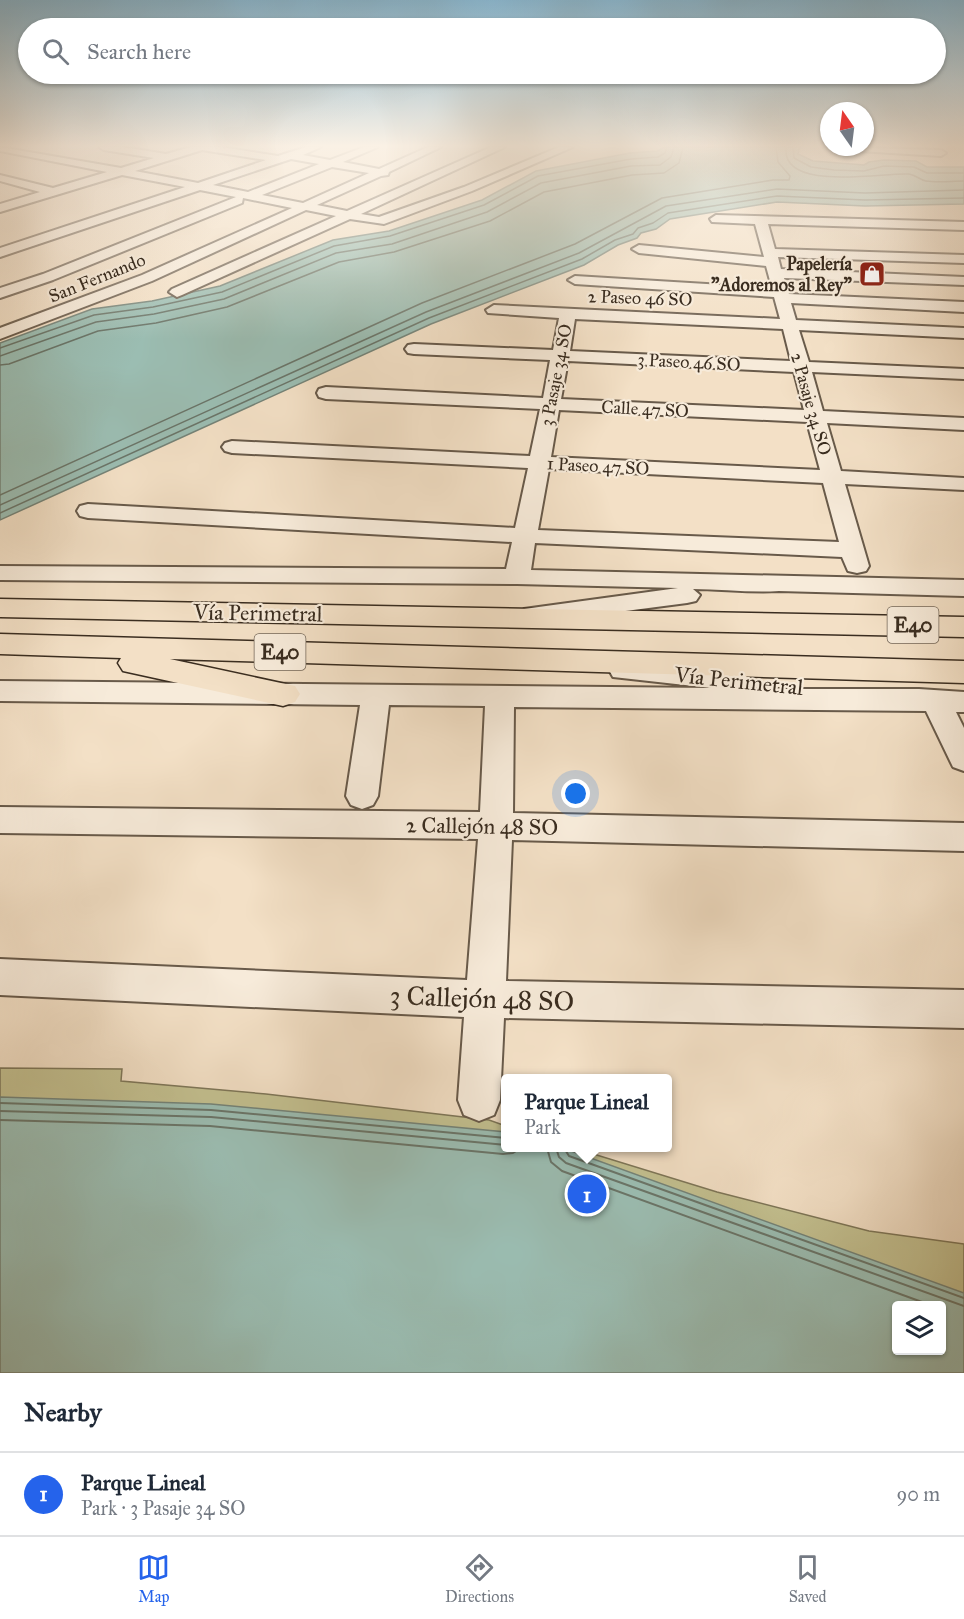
<!DOCTYPE html>
<meta charset="utf-8">
<style>
body{margin:0;font-family:"IM FELL Great Primer",serif;background:#f2f2f3;color:#1f2937}
.controls{position:absolute;right:18px;bottom:18px;display:grid;overflow:hidden;border-radius:6px;box-shadow:0 2px 4px #0004}
.controls button{width:54px;height:54px;display:grid;place-items:center;padding:0;border:0;border-bottom:2px solid #e0e1e3;background:#fff;color:#1f2937;font:30px sans-serif}
.compass{position:absolute;left:820px;top:102px;width:54px;height:54px;border-radius:50%;background:#fff;box-shadow:0 2px 4px #0004;rotate:346deg}
.you{position:absolute;left:576px;top:794px;width:21px;height:21px;margin:-15px;border:4px solid #fff;border-radius:50%;background:#1a73e8;box-shadow:0 0 0 9px #1a73e833}
.badge{display:grid;place-items:center;width:39px;height:39px;border-radius:50%;background:#2563eb;color:#fff;font-size:20px;font-weight:700}
.pin{position:absolute;translate:-50% -50%;border:3px solid #fff;box-shadow:0 2px 6px #0006}
.popup{position:absolute;left:501px;top:1074px;width:171px;height:78px;box-sizing:border-box;display:grid;place-content:center;border-radius:6px;background:#fff;filter:drop-shadow(0 2px 4px #0005);font-size:20px;white-space:nowrap;color:#747a83}
.popup b{font-size:22px;color:#1f2937}
.popup::after{content:'';position:absolute;left:50%;top:100%;margin-left:-12px;border:12px solid transparent;border-top-color:#fff}
.list{margin:0;padding:0;list-style:none}
h2{display:flex;justify-content:space-between;align-items:center;height:78px;margin:0;padding:0 24px;font-size:26px}
h2 small{font-size:20px;font-weight:400;color:#747a83}
.list li{display:grid;grid-template-columns:39px 1fr auto;gap:18px;align-items:center;box-sizing:border-box;height:84px;padding:0 24px;border-top:2px solid #e0e1e3}
.list b{display:block;font-size:22px;white-space:nowrap}
.list p{margin:0;font-size:20px;white-space:nowrap;color:#747a83}
.list em{font-size:20px;font-style:normal;color:#747a83}
.icon{flex:none;width:33px;height:33px;fill:none;stroke:currentColor;stroke-width:2;stroke-linecap:round;stroke-linejoin:round}
.map{position:relative;flex:none;width:964px;height:1373px;overflow:hidden}
.search{position:absolute;background:#fff;box-shadow:0 2px 4px #0004;left:18px;right:18px;top:18px;height:66px;display:flex;align-items:center;gap:15px;box-sizing:border-box;padding:0 21px;border-radius:33px;color:#747a83;font-size:22px}
.sheet{height:162px;background:#fff}
nav{display:flex;justify-content:space-around;align-items:center;box-sizing:border-box;height:84px;border-top:2px solid #e0e1e3;background:#fff;font-size:16px;color:#747a83}
nav a{display:grid;justify-items:center;gap:3px}
nav .on{color:#2563eb}
.map>svg:first-child{display:block}
.green{fill:#c3c090;stroke:#7e7658;stroke-width:1.5}
.water{fill:#9bbdb2;stroke:#748378;stroke-width:1.5;fill-rule:evenodd}
.lines{fill:none;stroke-linecap:round;stroke-linejoin:round}
.shore-far1{stroke:#6a7569;stroke-width:1.5}
.shore{stroke:#6a7569;stroke-width:2}
.minor-casing{stroke:#685a4a;stroke-width:4}
.highway-casing{stroke:#3a2d20;stroke-width:3}
.minor{fill:#f7ebda;fill-rule:evenodd}
.highway{fill:#f3e0c6;fill-rule:evenodd}
.labels{text-anchor:middle;dominant-baseline:central;stroke-width:4.5;stroke-linejoin:round;paint-order:stroke}
.far-poi-label{font-size:18px;font-weight:bold;fill:#3a2d20;stroke:#f7ebda;text-anchor:end}
.far-street-label{font-size:18px;fill:#3a2d20;stroke:#f7ebda}
.shield{fill:#f7ebda;stroke:#736658;stroke-width:1.5}
.shield-label{font-size:21px;font-weight:bold;fill:#3a2d20}
.street-label{font-size:22px;fill:#3a2d20;stroke:#f7ebda}
.near-street-label{font-size:27px;fill:#3a2d20;stroke:#f7ebda}
</style>
<div class="map">
<svg width="964" height="1373" viewBox="0 0 964 1373">
<rect width="100%" height="100%" fill="#f3e0c6"/>
<filter id="stains"><feTurbulence type="fractalNoise" baseFrequency=".00333" numOctaves="4"/><feColorMatrix values="0 0 0 0 .2 0 0 0 0 .09 0 0 0 0 .02 0 0 0 .5 -.17"/></filter>
<radialGradient id="worn" r=".72"><stop offset=".6" stop-color="#630" stop-opacity="0"/><stop offset="1" stop-color="#630" stop-opacity=".3"/></radialGradient>
<!-- green -->
<path class="green" d="M0 1068 122 1069 121 1081 266 1094 489 1120 506 1126V1148H574L717 1192 869 1231 964 1244V1322L942 1306 0 1142Z"/>
<!-- water -->
<path class="water" d="M665 147H800L798 154 813 161 864 165 869 162 884 160 916 161 927 167H964V204L865 206 777 202 670 219 656 229 641 233 637 238 618 245 584 265 431 324 0 520V343L92 309 152 301 220 286 333 240 389 231 482 200 536 171 630 153 657 151Z
M0 1097 211 1104 506 1132V1148H563L964 1293V1373H0ZM896 1306H942V1350H896Z"/>
<g class="lines">
<!-- shore-far1 -->
<path class="shore-far1" d="M786 147C781 193 883 172 909 174 916 175 920 180 926 181 938 183 952 181 964 181
M793 147 794 158 811 167 834 170 864 171 884 166 914 167 927 173H964
M0 348 94 315 153 307 222 292 334 246 390 236 484 205 538 176 631 159 658 157 665 153 667 147
M0 356 96 322 154 314 224 299 336 253 392 244 487 212 541 183 631 166 660 165 671 157 674 147
M0 365 9 364 98 331 156 323 227 307 339 262 394 252 490 221 544 192 632 175 664 173 679 163 683 147
M0 495 422 303 575 244 662 198 773 180H789L790 176 778 162 776 147
M0 505 426 312 579 253 666 206 777 189 865 193 964 190
M0 513 429 318 582 259 615 240 633 234 638 228 653 223 668 213 777 196 865 200 964 198"/>
<!-- shore -->
<path class="shore" d="M0 1103 211 1110 506 1138
M0 1111 211 1117 506 1145
M0 1120 210 1126 503 1154 513 1153 521 1148
M547 1148 551 1162 562 1171 933 1306
M556 1148 559 1157 566 1163 964 1306
M564 1148 569 1156 964 1298"/>
<defs>
<path id="minor" d="M0 147 121 168 154 158 104 150 99 147H123L166 154 191 147H221L278 156 306 147H321L303 155 330 160 364 147H378L343 162 379 169 428 147H441L389 172 388 175 381 176 317 205 347 211 491 147H505L361 214 379 217 464 187 559 147H573L472 191 384 224 350 219 182 295 177 297 169 292 172 289 336 216 306 210 152 281 0 339V328L142 275 292 208 243 198 242 203 53 280 0 298V288L43 274 236 197 200 190 0 257V248L185 187 122 175 0 212V204L40 192 0 181V175L53 188 107 172 0 151ZM202 150 266 160 198 183 135 171ZM291 159 319 164 248 192 213 185ZM332 167 369 173 303 203 262 195Z
M837 147 941 150 946 153 941 156 842 150Z
M716 215 964 222V230L768 224 775 249 964 255V263L778 257 781 269 964 277V285L784 278 789 294 964 302V312L791 303 796 320 964 328V338L799 330 809 362 964 369V379L812 372 823 411 964 418V430L827 423 841 471 964 478V490L845 484 869 566 866 571 857 573 848 571 842 557 535 543 531 570 964 580V596L779 591C751 593 721 589 693 589L700 595 696 601 687 603 533 623 524 621 520 615 524 609 678 588 517 584 0 580V566L506 569 512 542 88 518 80 516 77 511 80 506 88 504 515 528 528 468 232 453 225 451 222 447 225 443 232 441 530 456 540 409 326 399 319 397 317 393 319 389 326 387 543 398 550 360 414 354 408 353 405 349 408 345 414 344 553 350 559 318 488 313 486 310 494 305 780 319 774 297 575 284 568 280 575 276 772 288 766 266 639 253 632 249 639 245 764 257 755 224 712 222 710 219ZM575 319 783 329 791 361 570 351ZM568 361 794 372 804 410 561 399ZM559 410 807 422 820 470 551 457ZM549 469 823 483 839 542 538 530Z
M623 660 735 671 745 674 749 681 742 689H919L964 692V712H956L964 728V771L953 767 926 711 514 707 513 813 964 823V851L512 840 506 981 964 990V1028L504 1018 500 1100 494 1115 479 1121 464 1115 458 1100 464 1017 0 995V959L467 980 478 839 0 833V807L480 812 485 706 389 705 378 796 373 805 362 809 351 805 346 796 360 705 0 701V681L712 688 613 677 609 670 613 663Z"/>
<path id="highway" d="M0 599 964 617V637L0 617Z
M0 634 964 661V683L170 659 295 686 300 694 295 702 283 706 123 671 118 663 121 658 0 654Z"/>
</defs>
<!-- minor casing -->
<use href="#minor" class="minor-casing"/>
<!-- highway casing -->
<use href="#highway" class="highway-casing"/>
<!-- minor -->
<use href="#minor" class="minor"/>
<!-- highway -->
<use href="#highway" class="highway"/>
</g>
<!-- sky -->
<linearGradient id="sky" x2="0" y2="1"><stop stop-color="#89b8d2"/><stop offset="0.43" stop-color="#faf1e5"/><stop offset="1" stop-color="#faf1e5" stop-opacity="0"/></linearGradient>
<rect width="964" height="339" fill="url(#sky)"/>
<!-- icons -->
<defs>
<symbol id="shop-square" viewBox="-11 -11 22 22"><rect x="-9" y="-9" width="18" height="18" rx="4" fill="#8f2418" stroke="#f7ebda"/><path d="M-5-2.5h2.3a2.7 3.5 0 0 1 5.4 0H5L5.5 6h-11ZM-1.5-2.5h3a1.5 2.3 0 0 0-3 0Z" fill="#fff"/></symbol>
</defs>
<g fill-rule="evenodd">
<use href="#shop-square" x="857" y="259" width="30" height="30"/>
</g>
<g class="labels">
<!-- far-poi labels -->
<g class="far-poi-label">
<text x="852" y="264">Papelería<tspan x="852" dy="21">"Adoremos al Rey"</tspan></text>
</g>
<!-- far-street labels -->
<g class="far-street-label">
<text transform="translate(97 278) rotate(-22)">San Fernando</text>
<text transform="translate(640 298) rotate(2)">2 Paseo 46 SO</text>
<text transform="translate(689 362) rotate(3)">3 Paseo 46 SO</text>
<text transform="translate(556 375) rotate(-79)">3 Pasaje 34 SO</text>
<text transform="translate(811 404) rotate(74)">2 Pasaje 34 SO</text>
<text transform="translate(645 409) rotate(3)">Calle 47 SO</text>
<text transform="translate(598 466) rotate(3)">1 Paseo 47 SO</text>
</g>
<!-- shield labels -->
<g class="shield">
<rect x="887.5" y="607" width="51" height="36" rx="4.5"/>
<rect x="254.5" y="634" width="51" height="36" rx="4.5"/>
</g>
<g class="shield-label">
<text x="913" y="625">E40</text>
<text x="280" y="652">E40</text>
</g>
<!-- street labels -->
<g class="street-label">
<text transform="translate(258 613) rotate(1)">Vía Perimetral</text>
<text transform="translate(739 681) rotate(6)">Vía Perimetral</text>
<text transform="translate(482 826) rotate(1)">2 Callejón 48 SO</text>
</g>
<!-- near-street labels -->
<g class="near-street-label">
<text transform="translate(482 998) rotate(2)">3 Callejón 48 SO</text>
</g>
</g>
<rect width="100%" height="100%" filter="url(#stains)"/>
<rect width="100%" height="100%" fill="url(#worn)"/>
</svg>
<div class="controls">
<button><svg class="icon" aria-label="layers" viewBox="0 0 24 24"><path d="M12 4l9 5-9 5-9-5zM3 14l9 5 9-5"/></svg></button>
</div>
<svg class="compass" viewBox="-18 -18 36 36"><path d="M0-13l5 13h-10z" fill="#e53935"/><path d="M0 13l5-13h-10z" fill="#747a83"/></svg>
<div class="you"></div>
<div class="pin badge" style="left:587px;top:1194px">1</div>
<div class="popup"><b>Parque Lineal</b>Park</div>
<div class="search"><svg class="icon" aria-label="search" viewBox="0 0 24 24"><circle cx="10" cy="10" r="6"/><path d="M15 15l6 6"/></svg>Search here</div>
</div>
<section class="sheet">
<h2>Nearby<small></small></h2>
<ul class="list">
<li><span class="badge">1</span><div><b>Parque Lineal</b><p>Park · 3 Pasaje 34 SO</p></div><em>90 m</em></li>
</ul>
</section>
<nav>
<a class="on"><svg class="icon" aria-label="map" viewBox="0 0 24 24"><path d="M3 6l6-2 6 2 6-2v14l-6 2-6-2-6 2zM9 4v14M15 6v14"/></svg>Map</a>
<a><svg class="icon" aria-label="directions" viewBox="0 0 24 24"><path d="M12 3l9 9-9 9-9-9zM9 14v-3h6M13 9l2 2-2 2"/></svg>Directions</a>
<a><svg class="icon" aria-label="saved" viewBox="0 0 24 24"><path d="M7 4h10v16l-5-4-5 4z"/></svg>Saved</a>
</nav>
